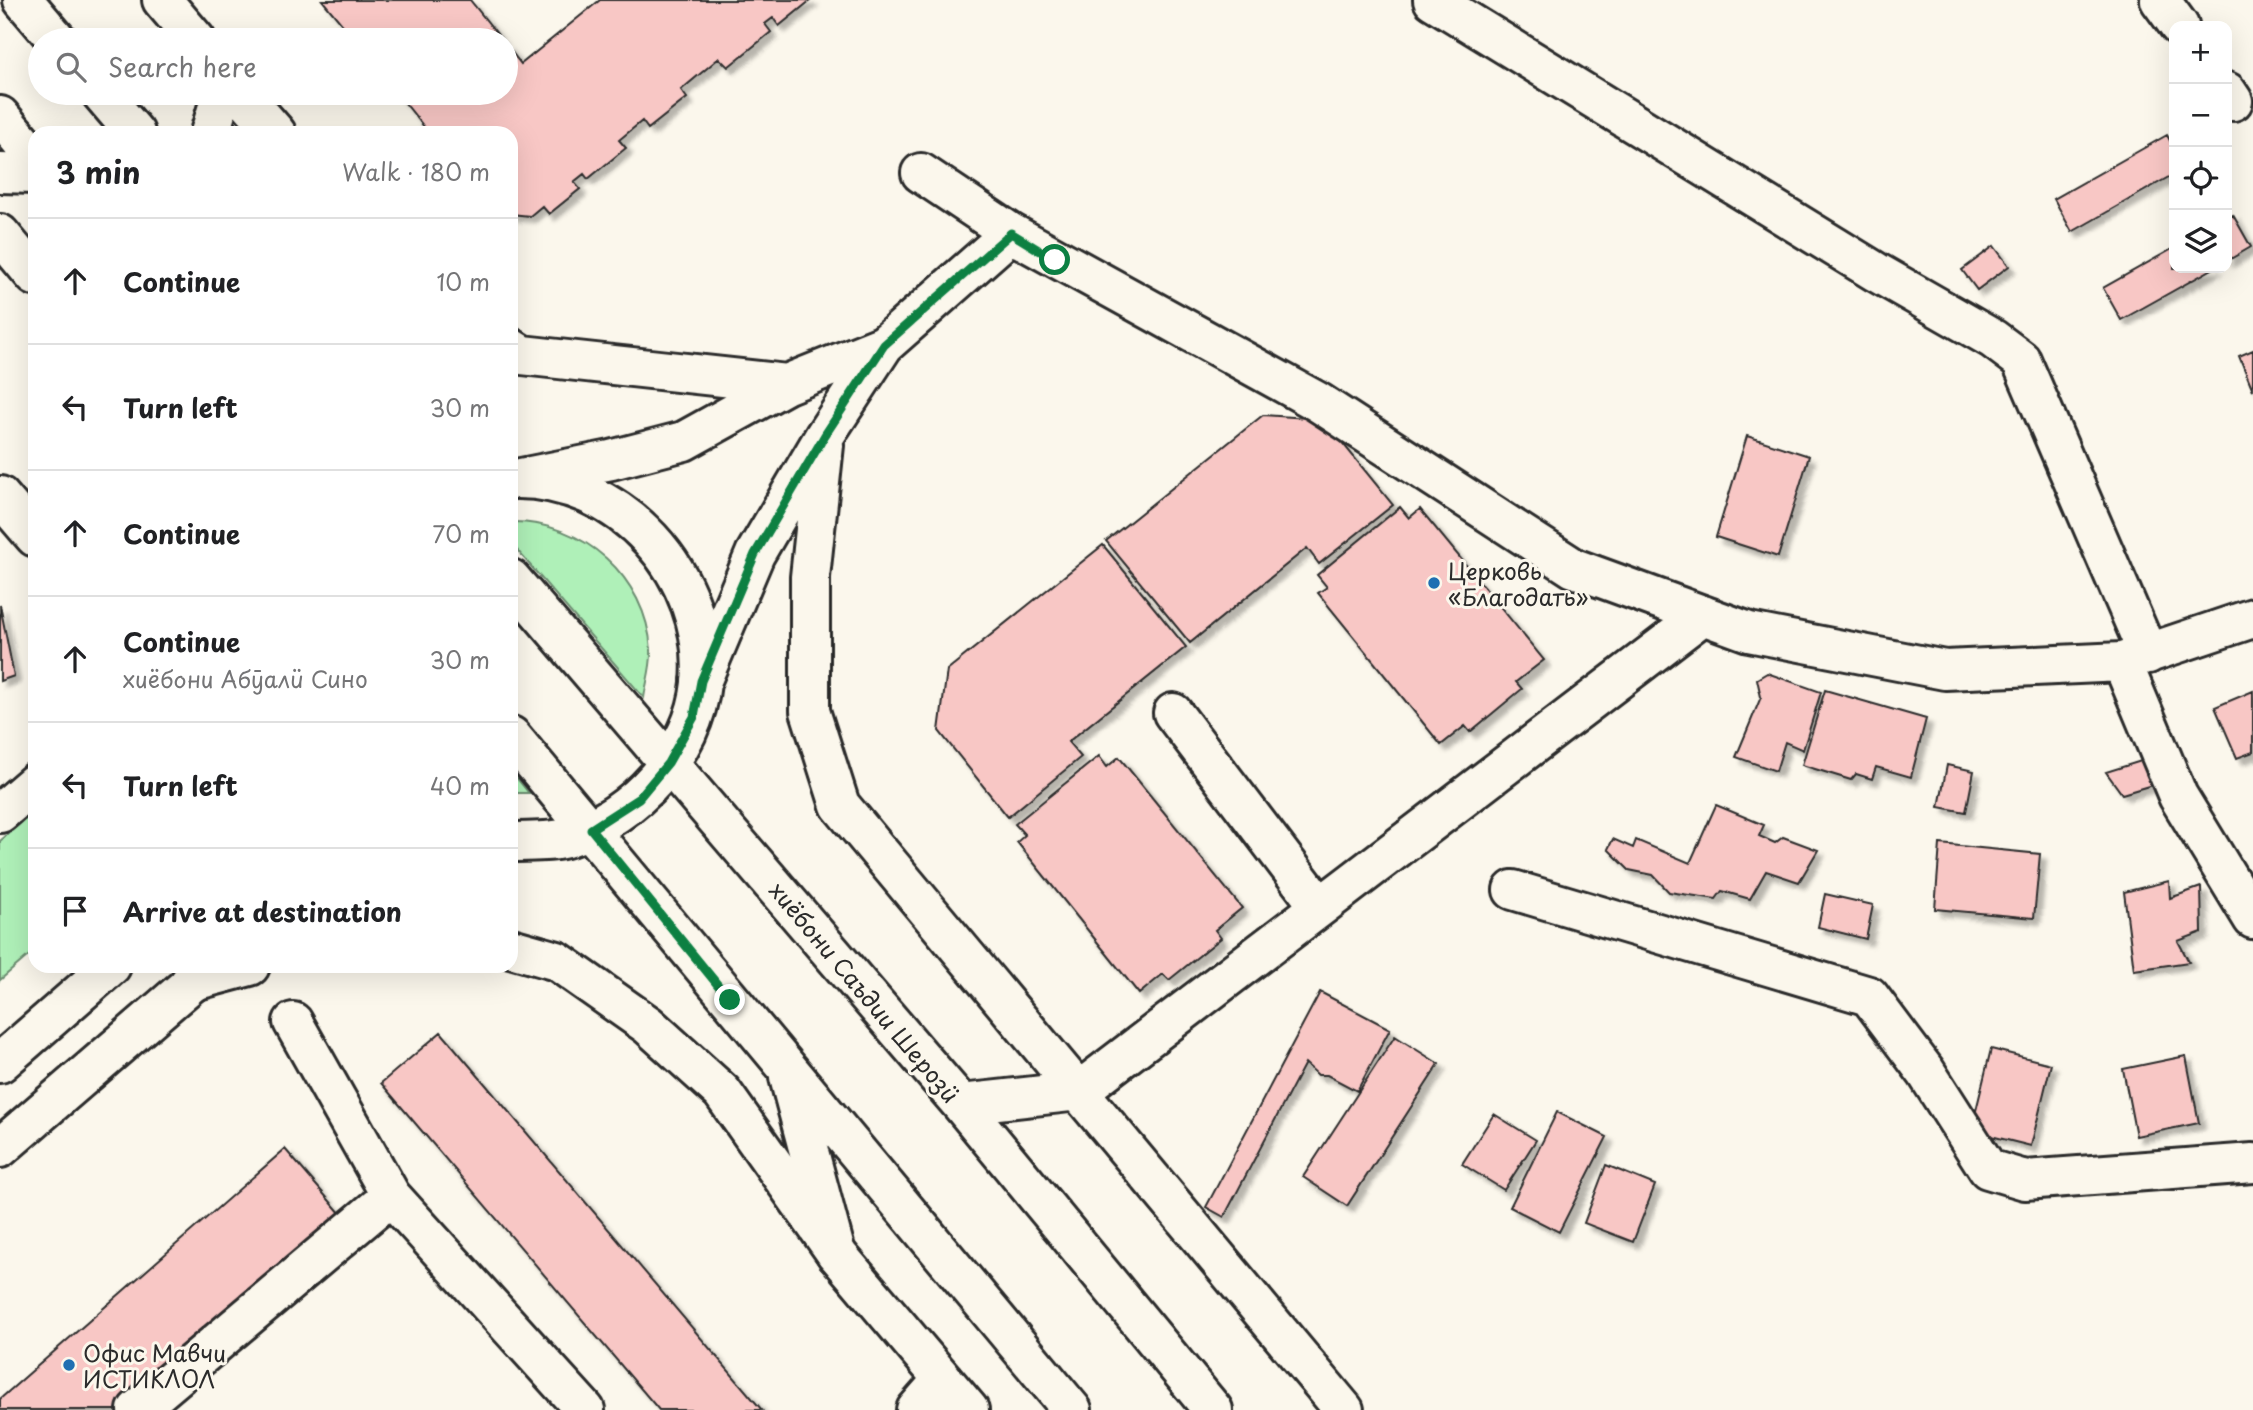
<!DOCTYPE html>
<meta charset="utf-8">
<style>
body{margin:0;font-family:"Playpen Sans",sans-serif;background:#f2f2f2;color:#202124}
.controls{position:absolute;right:21px;top:21px;display:grid;overflow:hidden;border-radius:14px;box-shadow:0 7px 28px #0002}
.controls button{width:63px;height:63px;display:grid;place-items:center;padding:0;border:0;border-bottom:2px solid #e0e0e0;background:#fff;color:#202124;font:35px sans-serif}
.stop{position:absolute;width:21px;height:21px;margin:-16px;border:5px solid #0b8043;border-radius:50%;background:#fff}
.stop.end{background:#0b8043;border-color:#fff;box-shadow:0 2px 7px #0008}
.list{margin:0;padding:0;list-style:none}
h2{display:flex;justify-content:space-between;align-items:center;height:91px;margin:0;padding:0 28px;font-size:30px}
h2 small{font-size:23px;font-weight:400;color:#757577}
.list li{display:grid;grid-template-columns:46px 1fr auto;gap:21px;align-items:center;box-sizing:border-box;height:126px;padding:0 28px;border-top:2px solid #e0e0e0}
.list b{display:block;font-size:26px;white-space:nowrap}
.list p{margin:0;font-size:23px;white-space:nowrap;color:#757577}
.list em{font-size:23px;font-style:normal;color:#757577}
.icon{flex:none;width:38px;height:38px;fill:none;stroke:currentColor;stroke-width:2;stroke-linecap:round;stroke-linejoin:round}
.map{position:relative;flex:none;width:2253px;height:1410px;overflow:hidden}
.search{position:absolute;background:#fff;box-shadow:0 7px 28px #0002;left:28px;top:28px;width:490px;height:77px;display:flex;align-items:center;gap:18px;box-sizing:border-box;padding:0 24px;border-radius:38px;color:#757577;font-size:26px}
.panel{position:absolute;background:#fff;box-shadow:0 7px 28px #0002;left:28px;top:126px;width:490px;height:847px;border-radius:21px}
.map>svg:first-child{display:block}
.green{fill:#aff0b8;stroke:#6d8e72;stroke-width:2}
.building{fill:#f8c7c5;stroke:#2b2b2b;stroke-width:2;filter:url(#shadow)}
.lines{fill:none;stroke-linecap:round;stroke-linejoin:round}
.minor-casing{stroke:#2b2b2b;stroke-width:44}
.major-casing{stroke:#2b2b2b;stroke-width:44}
.minor{stroke:#fbf7ec;stroke-width:38}
.major{stroke:#fbf7ec;stroke-width:38}
.route{stroke:#0b8043;stroke-width:9}
.poi-dot{fill:#1f6fb2;stroke:#fbf7ec;stroke-width:2.5}
.labels{text-anchor:middle;dominant-baseline:central;stroke-width:6;stroke-linejoin:round;paint-order:stroke}
.poi-label{font-size:23px;fill:#2b2b2b;stroke:#fbf7ec;text-anchor:start}
.street-label{font-size:23px;fill:#2b2b2b;stroke:#fbf7ec}
</style>
<div class="map">
<svg width="2253" height="1410" viewBox="0 0 2253 1410">
<defs>
<filter id="shadow"><feDropShadow dx="6" dy="6" stdDeviation="2" flood-color="#0004"/></filter>
</defs>
<rect width="100%" height="100%" fill="#fbf7ec"/>
<filter id="ink" filterUnits="userSpaceOnUse"><feTurbulence type="fractalNoise" baseFrequency=".0143" numOctaves="2"/><feDisplacementMap in="SourceGraphic" scale="14" xChannelSelector="R" yChannelSelector="G"/><feConvolveMatrix kernelMatrix="1 2 1 2 8 2 1 2 1" color-interpolation-filters="sRGB"/></filter>
<g filter="url(#ink)">
<!-- green -->
<path class="green" d="M511 522C583 521 646 577 651 650 652 665 646 683 644 698L511 543Z
M511 771 529 793H511Z
M35 811V950L0 980V841Z"/>
<!-- building -->
<path class="building" d="M322 0H470L502 40H355Z
M600 0H811L779 26 773 18 765 24 771 32 728 67 719 58 681 90 687 98 648 129 642 121 619 140 626 148 588 179 584 174 574 182 580 189 549 214 542 206 530 216 511 214V133H429L397 93H506V45L521 64Z
M2167 135 2174 148V174L2072 232 2054 199Z
M2233 215 2251 247 2227 261V219Z
M1994 246 2009 266 1977 290 1962 270Z
M2174 248V268H2214L2121 320 2103 288Z
M2253 350V390L2239 356Z
M1263 415 1323 419 1393 505 1319 564 1307 548 1190 643 1106 541Z
M1747 436 1809 456 1778 557 1716 537Z
M1400 507 1409 518 1420 509 1544 660 1516 682 1522 689 1470 732 1465 726 1441 745 1318 593 1327 587 1317 575Z
M1103 545 1186 647 1068 742 1081 757 1008 817 939 731 947 670Z
M0 605 14 676 0 681Z
M1767 673 1821 692 1803 750 1785 742 1776 771 1736 757 1761 697 1757 679Z
M1825 690 1926 719 1911 777 1876 767 1872 779 1856 774 1851 780 1802 765Z
M2253 691V752L2237 758 2215 707Z
M1099 756 1107 767 1119 757 1242 908 1215 930 1221 938 1169 980 1163 974 1139 994 1017 842 1025 835 1015 824Z
M2154 757 2162 782 2122 794 2106 772Z
M1947 765 1974 771 1966 812 1939 807Z
M1716 805 1764 825 1759 836 1775 843 1783 837 1818 850 1799 882 1766 871 1750 899 1722 891 1716 899 1669 892 1653 875 1629 870 1608 849 1613 839 1633 848 1636 840 1690 863Z
M1940 844 2040 854 2034 918 1935 909Z
M2169 881 2170 898 2201 887 2202 932 2178 941 2189 962 2134 970 2124 892Z
M1825 894 1873 905 1866 939 1818 927Z
M1320 992 1390 1029 1357 1091 1327 1075H1318L1305 1063 1224 1217 1206 1207Z
M441 1032 762 1410H659L381 1083Z
M1395 1036 1439 1064 1347 1206 1303 1177Z
M1991 1049 2051 1064 2031 1146 1971 1131Z
M2186 1056 2199 1123 2136 1136 2123 1069Z
M1557 1112 1607 1137 1559 1232 1510 1207Z
M1494 1114 1536 1140 1504 1190 1462 1164Z
M285 1149 341 1214 118 1410H0V1399Z
M1606 1165 1655 1185 1633 1242 1584 1223Z"/>
<g class="lines">
<defs>
<path id="minor" d="M162 0 196 40
M1433 0 1876 272 1993 339 2021 360 2148 654
M2160 0 2179 26
M2227 92 2233 101
M241 93 276 133
M921 173 1011 233
M0 234 35 276
M511 348 522 355 787 384
M824 445 810 577V711L840 805 1344 1410
M521 478 611 460 684 441 787 384 884 345
M0 496 35 537
M2122 662 2178 796 2253 919
M701 682 755 554 825 435 884 345 1011 233 1318 402 1574 568 1749 632 1945 670 2122 662 2253 618
M1173 713 1320 907
M0 813 35 783
M1513 890 1869 996 1926 1072 1988 1169 2025 1180 2253 1163
M511 948 557 961 648 1025 722 1092 836 1253 969 1410
M190 982 250 966
M293 1022 391 1196
M1079 1091 1703 615
M137 1410 391 1196 585 1410
M916 1410 943 1379"/>
<path id="major" d="M23 0 57 40
M101 93 135 133
M0 116 35 157
M210 133 222 93
M0 173 35 174
M511 479C619 475 711 575 701 683 694 752 634 816 569 837 552 843 529 841 511 842
M511 579 961 1104 1213 1410
M511 736 1072 1410
M0 1063 111 966
M789 1077 836 1253
M961 1104 1079 1091
M0 1148 211 966"/>
</defs>
<!-- minor casing -->
<use href="#minor" class="minor-casing"/>
<!-- major casing -->
<use href="#major" class="major-casing"/>
<!-- minor -->
<use href="#minor" class="minor"/>
<!-- major -->
<use href="#major" class="major"/>
</g>
</g>
<g class="lines" filter="url(#ink)">
<!-- route -->
<path class="route" d="M730 1000 591 829 639 798 668 763 694 717 701 681 755 554 825 435 884 345 1011 233 1055 260"/>
</g>
<!-- markers -->
<g class="poi-dot">
<circle cx="1434" cy="583" r="7"/>
<circle cx="69" cy="1365" r="7"/>
</g>
<g class="labels">
<!-- poi labels -->
<g class="poi-label">
<text x="1448" y="570">Церковь<tspan x="1448" dy="26">«Благодать»</tspan></text>
<text x="83" y="1352">Офис Мавчи<tspan x="83" dy="26">ИСТИКЛОЛ</tspan></text>
</g>
<!-- street labels -->
<g class="street-label">
<text transform="translate(865 992) rotate(50)">хиёбони Саъдии Шерозӣ</text>
</g>
</g>
</svg>
<div class="controls">
<button>+</button>
<button>−</button>
<button><svg class="icon" aria-label="locate" viewBox="0 0 24 24"><circle cx="12" cy="12" r="6"/><path d="M12 2v4M12 18v4M2 12h4M18 12h4"/></svg></button>
<button><svg class="icon" aria-label="layers" viewBox="0 0 24 24"><path d="M12 4l9 5-9 5-9-5zM3 14l9 5 9-5"/></svg></button>
</div>
<div class="stop" style="left:1055px;top:260px"></div>
<div class="stop end" style="left:730px;top:1000px"></div>
<div class="search"><svg class="icon" aria-label="search" viewBox="0 0 24 24"><circle cx="10" cy="10" r="6"/><path d="M15 15l6 6"/></svg>Search here</div>
<section class="panel">
<h2>3 min<small>Walk · 180 m</small></h2>
<ul class="list">
<li><svg class="icon" aria-label="ahead" viewBox="0 0 24 24"><path d="M12 20V5M6 11l6-6 6 6"/></svg><div><b>Continue</b></div><em>10 m</em></li>
<li><svg class="icon" aria-label="left" viewBox="0 0 24 24"><path d="M17 20v-9H6M10 6l-5 5 5 5"/></svg><div><b>Turn left</b></div><em>30 m</em></li>
<li><svg class="icon" aria-label="ahead" viewBox="0 0 24 24"><path d="M12 20V5M6 11l6-6 6 6"/></svg><div><b>Continue</b></div><em>70 m</em></li>
<li><svg class="icon" aria-label="ahead" viewBox="0 0 24 24"><path d="M12 20V5M6 11l6-6 6 6"/></svg><div><b>Continue</b><p>хиёбони Абӯалӣ Сино</p></div><em>30 m</em></li>
<li><svg class="icon" aria-label="left" viewBox="0 0 24 24"><path d="M17 20v-9H6M10 6l-5 5 5 5"/></svg><div><b>Turn left</b></div><em>40 m</em></li>
<li><svg class="icon" aria-label="arrive" viewBox="0 0 24 24"><path d="M6 21V4h12l-3 4 3 4H6"/></svg><div><b>Arrive at destination</b></div></li>
</ul>
</section>
</div>
